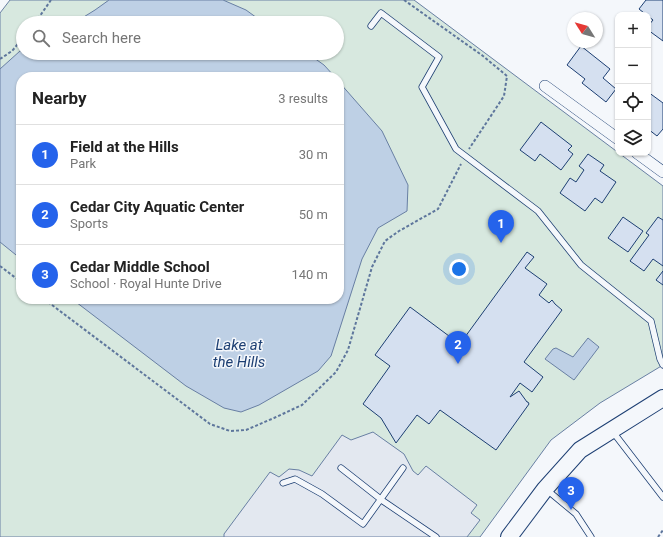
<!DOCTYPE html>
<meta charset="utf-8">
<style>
body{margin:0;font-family:Roboto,sans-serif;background:#f2f2f2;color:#222}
.controls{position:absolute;right:12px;top:12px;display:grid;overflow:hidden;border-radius:8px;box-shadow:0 1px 3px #0004}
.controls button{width:36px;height:36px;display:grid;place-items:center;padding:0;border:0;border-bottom:1px solid #e0e0e0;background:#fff;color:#222;font:20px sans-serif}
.compass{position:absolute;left:567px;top:12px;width:36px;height:36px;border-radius:50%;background:#fff;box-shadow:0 1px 3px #0004;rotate:307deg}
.you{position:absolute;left:459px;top:269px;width:14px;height:14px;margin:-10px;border:3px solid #fff;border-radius:50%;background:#1a73e8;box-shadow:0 0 0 6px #1a73e833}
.badge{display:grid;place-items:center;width:26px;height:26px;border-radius:50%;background:#2563eb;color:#fff;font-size:13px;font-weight:700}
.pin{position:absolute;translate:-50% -33px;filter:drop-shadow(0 1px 2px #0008)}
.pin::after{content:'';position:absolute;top:21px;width:14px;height:12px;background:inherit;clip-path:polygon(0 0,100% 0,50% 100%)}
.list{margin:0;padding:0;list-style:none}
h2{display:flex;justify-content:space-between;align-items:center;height:52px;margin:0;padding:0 16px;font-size:17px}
h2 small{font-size:13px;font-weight:400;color:#767676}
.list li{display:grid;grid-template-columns:26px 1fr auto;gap:12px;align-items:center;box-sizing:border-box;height:60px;padding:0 16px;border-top:1px solid #e0e0e0}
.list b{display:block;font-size:15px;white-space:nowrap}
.list p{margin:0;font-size:13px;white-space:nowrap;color:#767676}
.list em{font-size:13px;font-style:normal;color:#767676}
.icon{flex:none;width:22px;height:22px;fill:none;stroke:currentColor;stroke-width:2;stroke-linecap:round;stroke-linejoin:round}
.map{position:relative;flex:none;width:663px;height:537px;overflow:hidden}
.search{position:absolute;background:#fff;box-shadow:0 1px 3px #0004;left:16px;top:16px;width:328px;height:44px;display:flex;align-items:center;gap:10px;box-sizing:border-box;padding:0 14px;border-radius:22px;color:#767676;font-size:15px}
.panel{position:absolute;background:#fff;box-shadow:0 1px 3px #0004;left:16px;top:72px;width:328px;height:232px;border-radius:16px}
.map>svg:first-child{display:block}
.green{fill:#d7e8df;stroke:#687fa3;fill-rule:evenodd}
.parking{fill:#e3e8f0;stroke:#687fa3}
.water{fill:#bed0e5;stroke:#687fa3}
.building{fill:#d5e0f0;stroke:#1d3f73}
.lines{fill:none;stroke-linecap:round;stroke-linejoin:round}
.lane-casing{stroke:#1d3f73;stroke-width:7}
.street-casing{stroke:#1d3f73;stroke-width:12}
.secondary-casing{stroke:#1d3f73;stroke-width:18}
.path{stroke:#5e769c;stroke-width:2;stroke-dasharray:3 2;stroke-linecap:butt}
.lane{stroke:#f4f7fb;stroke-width:5.5}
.street{stroke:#f4f7fb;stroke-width:11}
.secondary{stroke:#f4f7fb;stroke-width:16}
.labels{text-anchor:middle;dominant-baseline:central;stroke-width:3;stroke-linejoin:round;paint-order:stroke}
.water-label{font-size:15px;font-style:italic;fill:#1d3f73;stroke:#f4f7fb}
</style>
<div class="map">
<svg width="663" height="537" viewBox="0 0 663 537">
<rect width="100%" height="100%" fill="#f4f7fb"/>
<!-- green -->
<path class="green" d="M10 0H414L663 186V365L600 403 551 440 480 537H0V13ZM23 23H337V53H23ZM21 77H339V299H21Z"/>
<!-- parking -->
<path class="parking" d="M373 432 404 454 413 471 418 475 426 466 477 505 471 513 480 520 467 537H224V534L270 472 279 477 289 469 299 470 312 476 342 435 351 440Z"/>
<!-- water -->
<path class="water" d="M109 0H223L246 10 264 23H74L95 10Z
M23 49V53H307L324 65 335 77H21V259L0 242V69L20 51Z
M339 82 382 131 408 185 407 211 378 228 362 259 331 356 318 371 259 405 241 412 224 408 186 386 72 299H339Z
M588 338 599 347 574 380 545 359 553 349 556 348 573 357Z"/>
<!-- building -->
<path class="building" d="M646 0H663V41L648 30V26L653 20 639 9Z
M581 46 610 69 603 78 616 89 606 102 582 83 585 79 567 65Z
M648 92 663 103V129L657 136 648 129Z
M541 122 572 146 568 150 573 154 561 170 540 154 535 161 520 150Z
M588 154 604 165 600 171 616 182 602 203 595 198 585 211 560 193 570 178 576 182 584 170 579 166Z
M623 217 643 231 628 252 608 238Z
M658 217 663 220V266L653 259 644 271 630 261 649 235 646 233Z
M527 252 534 257 525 268 547 284 539 295 549 303 552 300 555 304 562 310 524 362 543 377 532 392 520 383 510 397 519 391 527 402H528L529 404 496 450 440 410 429 424 417 415 396 443 381 418 363 404 390 366 375 355 410 307 453 339 458 332 465 337Z
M663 271V285L656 280Z"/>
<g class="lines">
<defs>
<path id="lane" d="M371 26 381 13 439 57 422 87 456 149 538 211 581 265 651 321 660 359 663 365
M613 432 663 497
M341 468 383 501 436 537
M283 483 295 479 322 494 363 524 403 468
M547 490 576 514 591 537"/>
<path id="street" d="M545 86 618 139
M637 153 663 172"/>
<path id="secondary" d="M509 537 545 489 580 450 663 398"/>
</defs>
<!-- lane casing -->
<use href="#lane" class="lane-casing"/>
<!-- street casing -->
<use href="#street" class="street-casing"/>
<!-- secondary casing -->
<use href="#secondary" class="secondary-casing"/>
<!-- path -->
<path class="path" d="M404 0 483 56 507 76 504 96 469 149
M35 23 51 0
M0 59 12 51 23 38
M0 266 21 282
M44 299 210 424 230 431 246 430 274 418 302 405 336 372 348 350 372 267 385 241 399 231 438 209 461 164
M658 537 663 530"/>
<!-- lane -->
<use href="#lane" class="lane"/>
<!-- street -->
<use href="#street" class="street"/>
<!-- secondary -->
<use href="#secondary" class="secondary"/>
</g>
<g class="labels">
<!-- water labels -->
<g class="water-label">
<text x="239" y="345">Lake at<tspan x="239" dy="17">the Hills</tspan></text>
</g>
</g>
</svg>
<div class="controls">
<button>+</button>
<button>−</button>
<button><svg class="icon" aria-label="locate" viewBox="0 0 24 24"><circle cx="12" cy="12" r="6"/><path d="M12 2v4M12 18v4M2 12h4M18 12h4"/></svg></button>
<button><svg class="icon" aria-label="layers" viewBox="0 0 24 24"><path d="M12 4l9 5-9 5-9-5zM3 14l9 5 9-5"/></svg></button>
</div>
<svg class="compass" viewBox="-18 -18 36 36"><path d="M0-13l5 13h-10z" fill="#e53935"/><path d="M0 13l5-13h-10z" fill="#767676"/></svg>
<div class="you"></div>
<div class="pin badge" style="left:501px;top:243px">1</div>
<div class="pin badge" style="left:458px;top:364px">2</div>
<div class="pin badge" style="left:571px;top:510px">3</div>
<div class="search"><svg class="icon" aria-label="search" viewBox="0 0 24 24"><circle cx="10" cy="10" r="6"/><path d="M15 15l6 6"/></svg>Search here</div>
<section class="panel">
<h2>Nearby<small>3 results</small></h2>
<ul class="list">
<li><span class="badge">1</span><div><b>Field at the Hills</b><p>Park</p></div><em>30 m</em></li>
<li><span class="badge">2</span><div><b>Cedar City Aquatic Center</b><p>Sports</p></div><em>50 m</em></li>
<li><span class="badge">3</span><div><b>Cedar Middle School</b><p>School · Royal Hunte Drive</p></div><em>140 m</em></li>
</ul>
</section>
</div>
